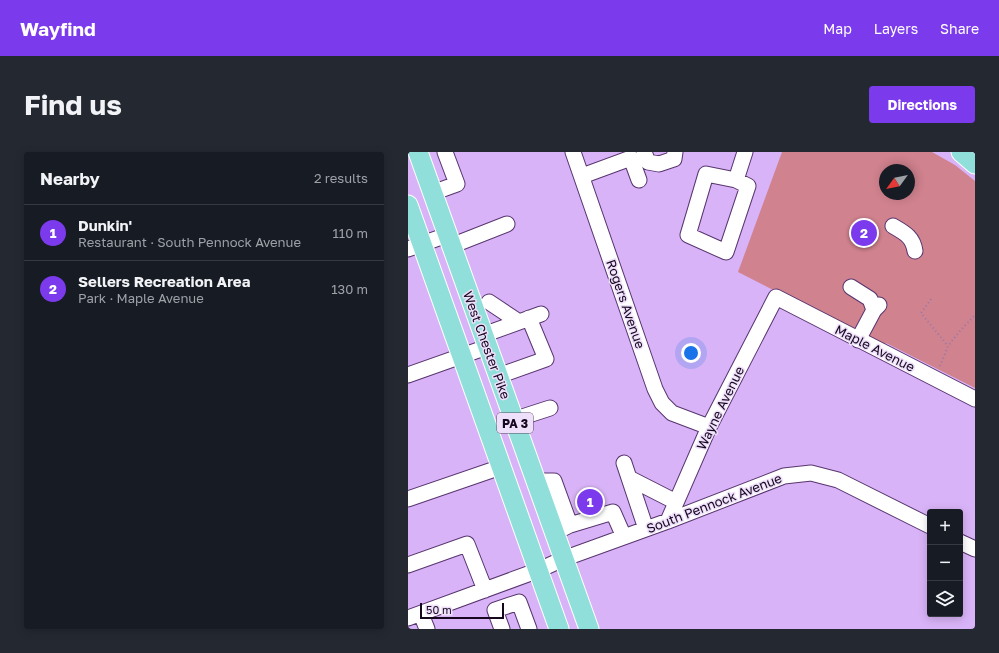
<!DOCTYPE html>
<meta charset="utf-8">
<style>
body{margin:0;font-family:"Golos Text",sans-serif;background:#242831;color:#f1f3f6}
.controls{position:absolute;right:12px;bottom:12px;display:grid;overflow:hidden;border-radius:4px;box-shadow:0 2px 10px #0003}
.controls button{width:36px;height:36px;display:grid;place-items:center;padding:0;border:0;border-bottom:1px solid #363941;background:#171b24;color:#f1f3f6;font:20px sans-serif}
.compass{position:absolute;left:471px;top:12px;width:36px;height:36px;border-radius:50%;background:#171b24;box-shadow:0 2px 10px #0003;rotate:237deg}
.scale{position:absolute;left:12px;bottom:10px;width:84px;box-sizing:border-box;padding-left:4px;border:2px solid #16071f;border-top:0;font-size:11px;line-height:14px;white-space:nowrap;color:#16071f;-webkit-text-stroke:3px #eedffa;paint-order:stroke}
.you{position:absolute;left:283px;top:201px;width:14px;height:14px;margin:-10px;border:3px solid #fff;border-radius:50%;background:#1a73e8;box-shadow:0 0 0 6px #1a73e833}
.badge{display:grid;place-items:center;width:26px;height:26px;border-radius:50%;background:#7c3aed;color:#fff;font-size:13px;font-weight:700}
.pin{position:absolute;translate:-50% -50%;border:2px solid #fff;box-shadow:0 1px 4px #0006}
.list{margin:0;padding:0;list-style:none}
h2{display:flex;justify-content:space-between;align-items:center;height:52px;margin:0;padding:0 16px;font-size:17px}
h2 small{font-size:13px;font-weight:400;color:#9ea1a6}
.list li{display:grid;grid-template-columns:26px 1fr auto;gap:12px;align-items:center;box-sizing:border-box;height:56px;padding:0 16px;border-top:1px solid #363941}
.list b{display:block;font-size:15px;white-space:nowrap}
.list p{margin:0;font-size:13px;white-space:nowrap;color:#9ea1a6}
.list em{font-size:13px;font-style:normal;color:#9ea1a6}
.icon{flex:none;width:22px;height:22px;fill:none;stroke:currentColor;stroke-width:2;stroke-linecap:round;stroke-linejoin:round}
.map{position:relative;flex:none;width:567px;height:477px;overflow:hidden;border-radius:4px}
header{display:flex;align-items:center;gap:24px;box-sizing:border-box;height:56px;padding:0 20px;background:#7c3aed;color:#fff}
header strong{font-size:19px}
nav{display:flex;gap:22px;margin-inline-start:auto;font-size:14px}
.intro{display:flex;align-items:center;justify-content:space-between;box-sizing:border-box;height:96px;padding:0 24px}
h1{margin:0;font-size:28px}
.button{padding:10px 18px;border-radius:4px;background:#7c3aed;color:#fff;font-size:14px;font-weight:700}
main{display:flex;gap:24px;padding:0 24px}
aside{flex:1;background:#171b24;border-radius:4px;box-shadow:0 2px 10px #0003}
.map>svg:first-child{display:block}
.green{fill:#d0828e;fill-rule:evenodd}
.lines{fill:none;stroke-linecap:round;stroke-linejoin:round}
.minor-casing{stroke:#58356f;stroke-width:17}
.major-casing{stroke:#fff;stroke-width:21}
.path{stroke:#9577ab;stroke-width:2;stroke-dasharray:1 3;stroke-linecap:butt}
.minor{stroke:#fff;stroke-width:15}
.major{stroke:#91dfdb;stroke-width:19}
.labels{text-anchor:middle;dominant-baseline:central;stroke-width:3;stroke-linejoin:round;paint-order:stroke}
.shield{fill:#eedffa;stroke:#574861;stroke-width:1}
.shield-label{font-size:12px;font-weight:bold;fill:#16071f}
.street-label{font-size:13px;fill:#16071f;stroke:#eedffa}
</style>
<header>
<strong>Wayfind</strong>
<nav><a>Map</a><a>Layers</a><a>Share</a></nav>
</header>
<div class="intro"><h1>Find us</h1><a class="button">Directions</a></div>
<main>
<aside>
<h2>Nearby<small>2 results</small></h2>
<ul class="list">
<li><span class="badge">1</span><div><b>Dunkin'</b><p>Restaurant · South Pennock Avenue</p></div><em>110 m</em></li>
<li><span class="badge">2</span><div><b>Sellers Recreation Area</b><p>Park · Maple Avenue</p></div><em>130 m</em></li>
</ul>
</aside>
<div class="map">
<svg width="567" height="477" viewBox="0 0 567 477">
<rect width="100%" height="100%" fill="#d9b3f7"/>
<!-- green -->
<path class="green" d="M374 0H524L547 13 567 29V236L478 191 476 195 330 120ZM477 18H501V42H477Z"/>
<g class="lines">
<defs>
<path id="minor" d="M165 0 247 237 254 251 264 261 301 275
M236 0 240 10 251 12 266 7 267 0
M298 22 328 28 340 34 318 100 280 83Z
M174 24 223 6 231 28
M328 28 337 0
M24 41 49 32 37 0
M485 74C497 81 505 85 507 99
M43 94 99 72
M0 97 39 83
M443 135 462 147 466 158 471 153
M81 150 111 170
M75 183 133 162
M450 188 466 158
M0 223 79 195
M90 224 138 207 121 166
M105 268 142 256
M216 311 238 377
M221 326 268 350
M127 329H146L162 373 146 381
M0 347 93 315
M260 369 301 275 368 145 567 247
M162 373 205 360 216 385
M552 390 567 397
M0 413 59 392 77 438
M13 462 19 477
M0 466 131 418 155 407 260 369 376 324 403 321 430 328 522 374
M94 477 87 458 111 450 121 477"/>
<path id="major" d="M10 0 181 477
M553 0 567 12
M0 53 151 477"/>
</defs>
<!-- minor casing -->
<use href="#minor" class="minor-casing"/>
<!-- major casing -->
<use href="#major" class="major-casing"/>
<!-- path -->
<path class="path" d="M523 147 513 161 540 194
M532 214 540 194 551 180 567 163"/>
<!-- minor -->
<use href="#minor" class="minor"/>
<!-- major -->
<use href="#major" class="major"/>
</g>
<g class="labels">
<!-- shield labels -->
<rect class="shield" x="89" y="261" width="36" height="20" rx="3"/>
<g class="shield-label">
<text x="107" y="271">PA 3</text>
</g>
<!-- street labels -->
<g class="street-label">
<text transform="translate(218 152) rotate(71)">Rogers Avenue</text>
<text transform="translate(79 193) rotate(70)">West Chester Pike</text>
<text transform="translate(467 196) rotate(27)">Maple Avenue</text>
<text transform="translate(312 256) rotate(-64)">Wayne Avenue</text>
<text transform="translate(306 351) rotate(-21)">South Pennock Avenue</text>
</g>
</g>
</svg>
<div class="controls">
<button>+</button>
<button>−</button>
<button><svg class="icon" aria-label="layers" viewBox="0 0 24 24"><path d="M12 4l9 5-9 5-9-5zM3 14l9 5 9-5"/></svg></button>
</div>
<svg class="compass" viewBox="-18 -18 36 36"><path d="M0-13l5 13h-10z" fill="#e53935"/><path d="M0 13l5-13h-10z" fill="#9ea1a6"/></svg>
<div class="scale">50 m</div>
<div class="you"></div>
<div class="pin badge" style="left:182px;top:350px">1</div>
<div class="pin badge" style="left:456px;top:81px">2</div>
</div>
</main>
